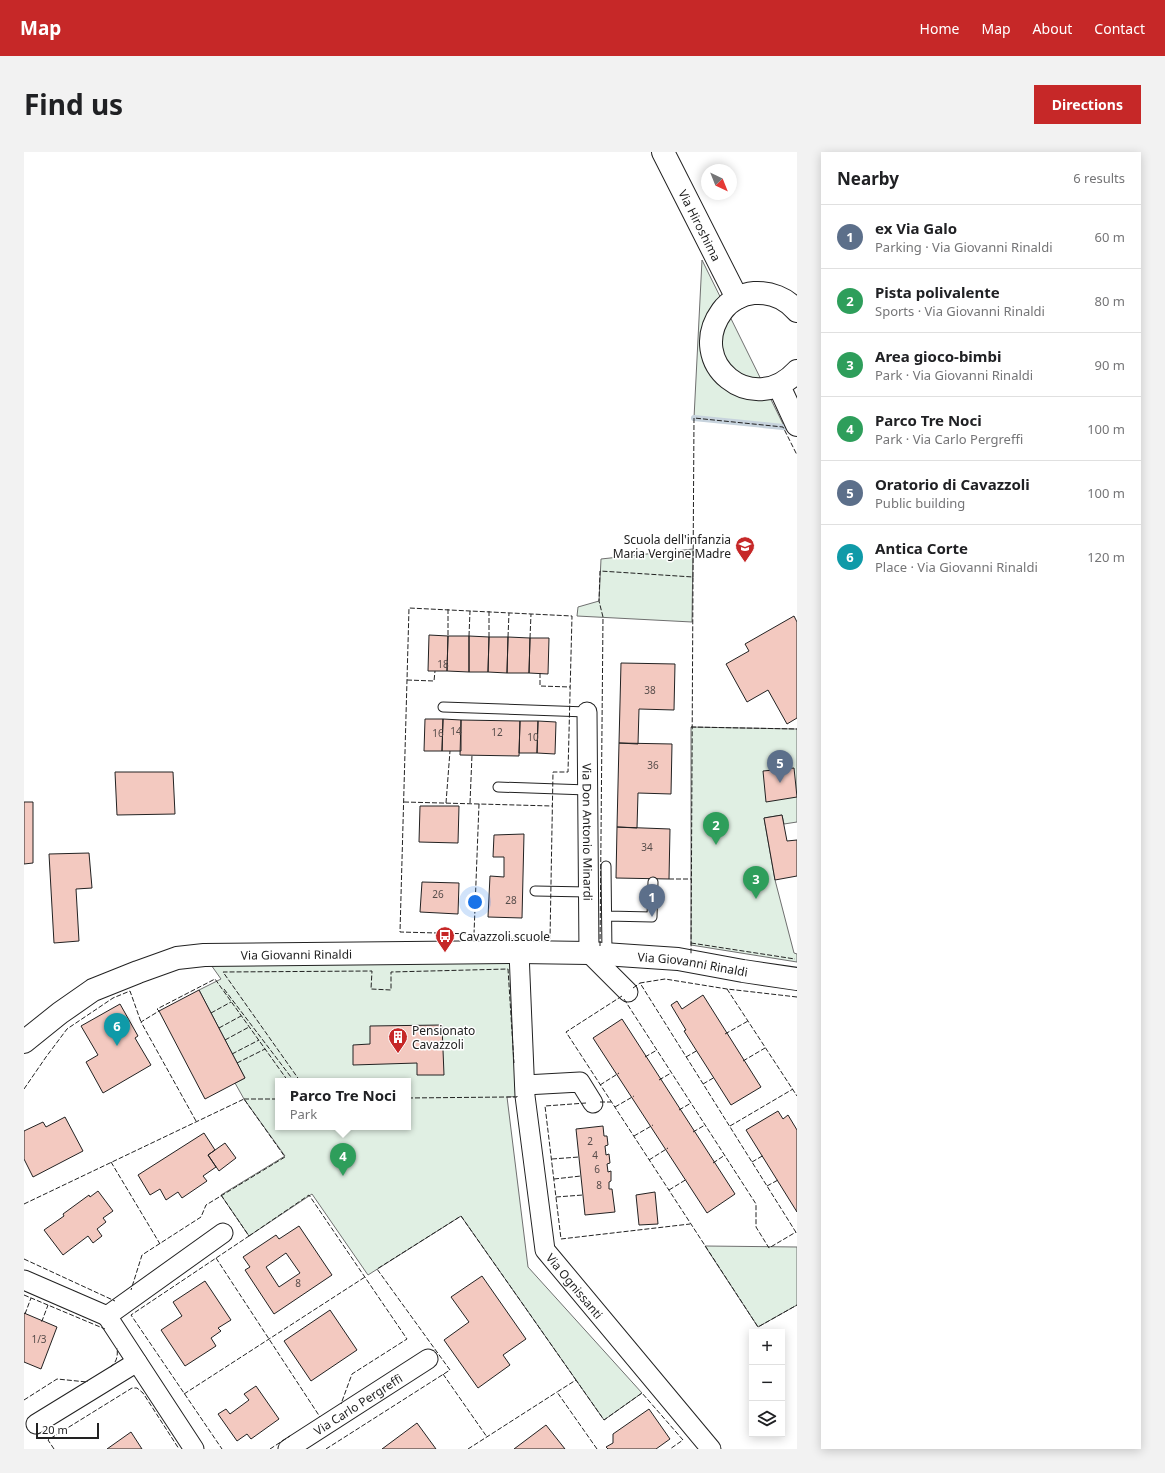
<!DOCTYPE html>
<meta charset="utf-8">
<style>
body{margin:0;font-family:"Noto Sans",sans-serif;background:#f2f2f2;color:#202124}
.controls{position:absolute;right:12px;bottom:12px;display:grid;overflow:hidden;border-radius:0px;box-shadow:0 2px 10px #0003}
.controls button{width:36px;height:36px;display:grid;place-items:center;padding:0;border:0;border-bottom:1px solid #e0e0e0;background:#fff;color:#202124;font:20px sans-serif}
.compass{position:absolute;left:677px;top:12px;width:36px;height:36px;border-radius:50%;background:#fff;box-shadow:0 2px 10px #0003;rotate:137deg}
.scale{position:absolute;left:12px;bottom:10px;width:63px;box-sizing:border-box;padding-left:4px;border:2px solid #222;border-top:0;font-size:11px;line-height:14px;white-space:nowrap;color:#222;-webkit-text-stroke:3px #fff;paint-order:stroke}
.you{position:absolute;left:451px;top:750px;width:14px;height:14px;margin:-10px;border:3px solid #fff;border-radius:50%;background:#1a73e8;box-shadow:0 0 0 6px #1a73e833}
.badge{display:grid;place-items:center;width:26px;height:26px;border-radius:50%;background:#c62828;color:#fff;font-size:13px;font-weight:700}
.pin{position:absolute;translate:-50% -33px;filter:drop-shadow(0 1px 2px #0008)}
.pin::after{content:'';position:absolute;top:21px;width:14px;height:12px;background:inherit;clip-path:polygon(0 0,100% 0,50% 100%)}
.popup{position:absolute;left:251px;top:926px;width:136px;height:52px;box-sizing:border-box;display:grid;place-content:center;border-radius:0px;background:#fff;filter:drop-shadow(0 1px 3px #0005);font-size:13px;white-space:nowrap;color:#757577}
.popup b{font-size:15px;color:#202124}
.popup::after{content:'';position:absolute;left:50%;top:100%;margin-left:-8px;border:8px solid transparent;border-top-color:#fff}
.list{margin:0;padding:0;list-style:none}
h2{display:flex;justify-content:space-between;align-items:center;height:52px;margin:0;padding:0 16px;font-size:17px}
h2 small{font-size:13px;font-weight:400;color:#757577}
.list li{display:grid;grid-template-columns:26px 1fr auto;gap:12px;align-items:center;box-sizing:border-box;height:64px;padding:0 16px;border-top:1px solid #e0e0e0}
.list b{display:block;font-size:15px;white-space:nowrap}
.list p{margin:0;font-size:13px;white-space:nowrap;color:#757577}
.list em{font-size:13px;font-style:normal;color:#757577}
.icon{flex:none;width:22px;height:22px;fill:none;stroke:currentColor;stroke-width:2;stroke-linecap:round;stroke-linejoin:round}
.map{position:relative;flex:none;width:773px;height:1297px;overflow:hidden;border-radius:0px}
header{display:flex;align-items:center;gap:24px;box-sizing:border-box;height:56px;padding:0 20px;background:#c62828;color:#fff}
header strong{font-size:19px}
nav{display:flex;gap:22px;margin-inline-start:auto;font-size:14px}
.intro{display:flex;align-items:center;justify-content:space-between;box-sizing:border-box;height:96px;padding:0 24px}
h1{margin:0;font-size:28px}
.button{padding:10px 18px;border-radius:0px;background:#c62828;color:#fff;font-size:14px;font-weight:700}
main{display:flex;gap:24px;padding:0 24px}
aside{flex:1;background:#fff;border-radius:0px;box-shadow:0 2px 10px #0003}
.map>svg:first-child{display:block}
.green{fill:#e0efe3;stroke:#6f6f6f;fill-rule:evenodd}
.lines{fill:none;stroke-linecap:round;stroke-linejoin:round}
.stream{stroke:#c7d3dd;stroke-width:6}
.building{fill:#f3c9c0;stroke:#222;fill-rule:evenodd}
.lane-casing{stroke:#222;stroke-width:11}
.street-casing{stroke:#222;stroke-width:21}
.secondary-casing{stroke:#222;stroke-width:24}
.lane{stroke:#fff;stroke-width:9}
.street{stroke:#fff;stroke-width:19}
.secondary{stroke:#fff;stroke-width:22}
.fence{stroke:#222;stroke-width:1;stroke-dasharray:5 2;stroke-linecap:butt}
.labels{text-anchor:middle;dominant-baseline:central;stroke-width:3;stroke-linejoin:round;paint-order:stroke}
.number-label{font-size:10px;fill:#564c4a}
.street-label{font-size:12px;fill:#222;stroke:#fff}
.poi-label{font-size:12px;fill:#222;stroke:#fff;text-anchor:start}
</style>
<header>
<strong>Map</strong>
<nav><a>Home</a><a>Map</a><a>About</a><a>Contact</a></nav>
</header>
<div class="intro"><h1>Find us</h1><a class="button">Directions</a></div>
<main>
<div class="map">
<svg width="773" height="1297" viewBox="0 0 773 1297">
<rect width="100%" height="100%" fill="#fff"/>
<!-- green -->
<path class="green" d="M678 108 761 276 670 266Z
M669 397 668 470 553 464 554 455 575 449 577 407Z
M667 575 773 577V670L760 672 758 663 740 666 751 728 770 801 773 802V810L667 793Z
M495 800 501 944 483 945 504 1115 618 1241 580 1268 437 1064 344 1123 288 1042 225 1084 197 1043 261 1004 220 947 211 931 221 926 175 838 197 827 180 803ZM254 929H384V975H254Z
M681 1094 773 1095V1153L734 1175Z"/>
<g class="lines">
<!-- stream -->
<path class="stream" d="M670 266 769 276"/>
</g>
<!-- building -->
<path class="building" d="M770 464 773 470V566L763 572 744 538 723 550 702 512 725 499 721 492Z
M405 483 424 484 423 519H404Z
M424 484H445V520L423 519Z
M445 484 465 485 464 520H445Z
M465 485H484L483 521 464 520Z
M484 485 506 486 505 521H483Z
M506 486H525L524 522 505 521Z
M597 511 651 512 650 558 615 557 614 592 595 591Z
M401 567H419L418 599H400Z
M419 567 437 568V599H418Z
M437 568 496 569 495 604 436 603Z
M496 569H514L513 601H495Z
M514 569 532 570 531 602 513 601Z
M595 591 648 592 647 642 614 641 613 676 593 675Z
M770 616 773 645 742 650 739 619Z
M91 620H149L151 662 93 663Z
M0 650H9V711L0 712Z
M396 654H435L434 691 395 690Z
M758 663 763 689 773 688V724L751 728 740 666Z
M593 675 646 677 645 727 592 726Z
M500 682 498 766 464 765 466 724 480 725V705H469L470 683Z
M65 701 68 736 52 737 55 789 30 791 25 702Z
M398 730 435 731 434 762 396 760Z
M175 838 221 926 181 947 135 859Z
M679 843 737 935 707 953 660 879 662 878 647 853 653 849 658 857Z
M96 852 114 884 111 886 127 913 79 941 62 910 74 903 57 874Z
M598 867 711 1042 683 1061 569 886Z
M418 873 420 923H393V911L329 913V893L346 892V874Z
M754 959 759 967 764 963 773 978V1060L722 978Z
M41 965 59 999 9 1025 0 1007V979L19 970 22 975Z
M579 974 580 984H583L584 993 581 994 582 1003 585 1002 586 1011 583 1012 584 1020 587 1019V1029L585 1030V1037H588L591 1060 561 1063 552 977Z
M180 981 191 998 184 1003 192 1015 179 1024 183 1029 158 1046 154 1040 142 1048 136 1037 126 1043 114 1023Z
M201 991 212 1006 195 1019 184 1003Z
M74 1039 89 1059 79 1066 82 1070 73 1077 78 1084 69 1091 64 1084 39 1103 20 1078 40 1064 39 1062 65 1043 66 1045Z
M631 1040 634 1072 615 1073 612 1043Z
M275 1074 308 1123 250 1162 221 1118 226 1115 219 1105 252 1083 255 1087ZM262 1101 276 1121 255 1135 242 1115Z
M458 1124 502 1187 479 1203 486 1213 454 1236 420 1188 445 1170 427 1145Z
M181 1129 207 1168 194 1176 197 1179 187 1186 192 1194 161 1214 137 1178 158 1164 149 1150Z
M306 1158 333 1198 287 1229 260 1189Z
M0 1161 33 1175 17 1217 0 1210Z
M232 1234 255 1267 227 1287 223 1282 213 1289 194 1262 202 1257 206 1262 225 1248 220 1242Z
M625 1257 646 1287 632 1297H584L582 1295 589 1291V1282Z
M393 1271 412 1297H358Z
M522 1273 541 1297H490Z
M107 1280 118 1297H83Z"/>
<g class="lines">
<defs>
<path id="lane" d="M419 555 563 560
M474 635 564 638
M582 714 583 802
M511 739 564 740
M583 764 628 765 629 730"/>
<g id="street">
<path id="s1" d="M563 560 565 801 604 840"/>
<path id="s2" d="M495 800 501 944 521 1098 687 1297"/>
<path d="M501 933 556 930 569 951"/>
<path d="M0 1128 83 1164 199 1081"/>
<path d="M83 1164 170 1297"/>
<path d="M12 1272 113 1210"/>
<path id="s3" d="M264 1297 404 1207"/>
</g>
<g id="secondary">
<path id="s4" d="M639 0 713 146"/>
<path d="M773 159C762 146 746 140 730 141 718 142 705 149 698 159 660 211 729 267 773 219"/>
<path d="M755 234 773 273"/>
<path id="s5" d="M0 890 36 861 69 838 114 820 153 806 180 803 495 800 565 801 654 807 719 819 773 827"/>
</g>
</defs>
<!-- lane casing -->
<use href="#lane" class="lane-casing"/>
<!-- street casing -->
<use href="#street" class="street-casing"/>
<!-- secondary casing -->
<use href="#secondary" class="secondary-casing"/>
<!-- lane -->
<use href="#lane" class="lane"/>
<!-- street -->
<use href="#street" class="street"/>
<!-- secondary -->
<use href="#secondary" class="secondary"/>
<!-- fence -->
<path class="fence" d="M669 425 670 266 759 275 773 303
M424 457V484
M465 459V485
M445 484 446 459
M484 485 485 461
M506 486 507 462
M516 521V534L546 535
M383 528 410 529 411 519
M667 575 773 577
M380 650 455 652
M422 651 426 599
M446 651 448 603
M645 727H667
M450 782 376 780 385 456 548 464 544 620H529L526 787 449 786 450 782 455 652 528 654
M667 791 771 807
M576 794 579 465 575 449 576 419 669 425 667 802
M609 836 616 831
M200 837 270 929
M703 837 773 944
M598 844 542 880 734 1175 773 1153
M773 845 703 837 641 827 616 831 773 1082
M600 847 732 1052V1075L745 1096 772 1080
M187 861 207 850
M195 876 217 864
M701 882 724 869
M201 888 225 875
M208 902 235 888
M621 905 633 898
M662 905 674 898
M719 909 741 896
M213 911 241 897
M635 928 647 921
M276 929 199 820 348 819 347 837 367 838V820L484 817 490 911
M679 932 691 925
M576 933 595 921
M0 937 22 905 43 877 89 846 106 839 117 870
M384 946 483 945H493V943
M220 947H254
M576 950H587
M562 951 521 954 537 1087 666 1072
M591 955 610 944
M655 958 667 951
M172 969 117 870 135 859 133 857 191 827 264 929
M706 974 769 937
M669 980 681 973
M610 984 629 973
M528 1007 555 1005
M625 1008 644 996
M87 1010 136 1092
M728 1010 740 1003
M689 1011 701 1003
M530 1027 557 1024
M743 1034 754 1028
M645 1038 663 1027
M197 1043 225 1084 107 1163 198 1297
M532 1045 559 1043
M0 1052 220 947 261 1005 182 1053 177 1065 118 1103 107 1138
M225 1084 285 1043 383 1187 328 1222 317 1252
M192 1106 296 1265
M0 1107 91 1149
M0 1143 81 1177
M1 1162 7 1146
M17 1169H18L24 1153
M86 1215C93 1211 94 1203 93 1196
M419 1222 463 1285
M160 1242 341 1125
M0 1248 33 1227 63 1230 64 1229
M30 1297 24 1288 108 1236H113L119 1241 155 1297
M246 1297 266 1284
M302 1297 426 1218 353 1117 437 1064 552 1228
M444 1297 533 1240
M573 1297 533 1240 552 1228 580 1268 618 1241 659 1288 646 1297"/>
</g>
<!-- icons -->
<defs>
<symbol id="school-pin" viewBox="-11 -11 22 30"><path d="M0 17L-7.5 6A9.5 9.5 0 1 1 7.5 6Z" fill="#c62828" stroke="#fff"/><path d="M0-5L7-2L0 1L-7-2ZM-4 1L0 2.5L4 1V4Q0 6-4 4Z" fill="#fff"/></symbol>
<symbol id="bus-pin" viewBox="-11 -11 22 30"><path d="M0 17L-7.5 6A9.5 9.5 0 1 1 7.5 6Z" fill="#c62828" stroke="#fff"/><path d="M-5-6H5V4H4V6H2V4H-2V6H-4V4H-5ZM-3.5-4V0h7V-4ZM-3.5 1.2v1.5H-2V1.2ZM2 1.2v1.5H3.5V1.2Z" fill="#fff"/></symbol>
<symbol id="building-pin" viewBox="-11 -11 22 30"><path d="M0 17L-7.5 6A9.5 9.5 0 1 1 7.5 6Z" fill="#c62828" stroke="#fff"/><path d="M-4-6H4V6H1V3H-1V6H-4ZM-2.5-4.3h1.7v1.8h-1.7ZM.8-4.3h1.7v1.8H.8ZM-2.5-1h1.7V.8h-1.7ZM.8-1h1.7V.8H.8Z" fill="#fff"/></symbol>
</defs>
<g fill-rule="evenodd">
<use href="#school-pin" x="710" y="383" width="22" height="30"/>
<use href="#bus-pin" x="410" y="773" width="22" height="30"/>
<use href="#building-pin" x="363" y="874" width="22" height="30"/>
</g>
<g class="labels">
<!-- number labels -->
<g class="number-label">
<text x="419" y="512">18</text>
<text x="626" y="538">38</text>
<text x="432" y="579">14</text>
<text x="473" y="580">12</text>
<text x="414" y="581">16</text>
<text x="509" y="585">10</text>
<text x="629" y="613">36</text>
<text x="623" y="695">34</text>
<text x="414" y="742">26</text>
<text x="487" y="748">28</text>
<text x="566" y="989">2</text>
<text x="571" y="1003">4</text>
<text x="573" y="1017">6</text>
<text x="575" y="1033">8</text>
<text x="274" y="1131">8</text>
<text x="15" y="1187">1/3</text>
</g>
<!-- street labels -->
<g class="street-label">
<text stroke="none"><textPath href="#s4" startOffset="82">Via Hiroshima</textPath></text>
<text stroke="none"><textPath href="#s1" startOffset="120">Via Don Antonio Minardi</textPath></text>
<text stroke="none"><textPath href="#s5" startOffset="296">Via Giovanni Rinaldi</textPath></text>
<text stroke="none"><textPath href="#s5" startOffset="693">Via Giovanni Rinaldi</textPath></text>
<text stroke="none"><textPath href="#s2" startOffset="346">Via Ognissanti</textPath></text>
<text stroke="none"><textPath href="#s3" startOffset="83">Via Carlo Pergreffi</textPath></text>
</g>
<!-- poi labels -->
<g class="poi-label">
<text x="707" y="387" text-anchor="end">Scuola dell'infanzia<tspan x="707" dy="14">Maria Vergine Madre</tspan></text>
<text x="435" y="784">Cavazzoli scuole</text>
<text x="388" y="878">Pensionato<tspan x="388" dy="14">Cavazzoli</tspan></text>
</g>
</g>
</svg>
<div class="controls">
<button>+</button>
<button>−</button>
<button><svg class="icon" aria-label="layers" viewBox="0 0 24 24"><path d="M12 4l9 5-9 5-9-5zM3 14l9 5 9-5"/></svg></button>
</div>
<svg class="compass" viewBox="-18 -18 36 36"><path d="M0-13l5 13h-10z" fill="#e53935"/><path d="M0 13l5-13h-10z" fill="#757577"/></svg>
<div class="scale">20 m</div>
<div class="you"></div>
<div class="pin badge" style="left:628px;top:765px;background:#5c6f8a">1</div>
<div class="pin badge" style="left:692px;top:693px;background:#2e9e5b">2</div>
<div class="pin badge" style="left:732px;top:747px;background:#2e9e5b">3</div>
<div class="pin badge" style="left:319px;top:1024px;background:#2e9e5b">4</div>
<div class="popup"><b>Parco Tre Noci</b>Park</div>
<div class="pin badge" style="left:756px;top:631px;background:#5c6f8a">5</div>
<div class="pin badge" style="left:93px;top:894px;background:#0f9aa8">6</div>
</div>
<aside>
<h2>Nearby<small>6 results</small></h2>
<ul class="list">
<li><span class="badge" style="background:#5c6f8a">1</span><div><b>ex Via Galo</b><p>Parking · Via Giovanni Rinaldi</p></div><em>60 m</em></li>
<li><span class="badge" style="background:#2e9e5b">2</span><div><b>Pista polivalente</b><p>Sports · Via Giovanni Rinaldi</p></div><em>80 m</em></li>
<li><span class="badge" style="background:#2e9e5b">3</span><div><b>Area gioco-bimbi</b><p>Park · Via Giovanni Rinaldi</p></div><em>90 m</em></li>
<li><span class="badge" style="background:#2e9e5b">4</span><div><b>Parco Tre Noci</b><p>Park · Via Carlo Pergreffi</p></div><em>100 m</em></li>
<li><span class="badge" style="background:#5c6f8a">5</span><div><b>Oratorio di Cavazzoli</b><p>Public building</p></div><em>100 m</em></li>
<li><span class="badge" style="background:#0f9aa8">6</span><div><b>Antica Corte</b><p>Place · Via Giovanni Rinaldi</p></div><em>120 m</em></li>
</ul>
</aside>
</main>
